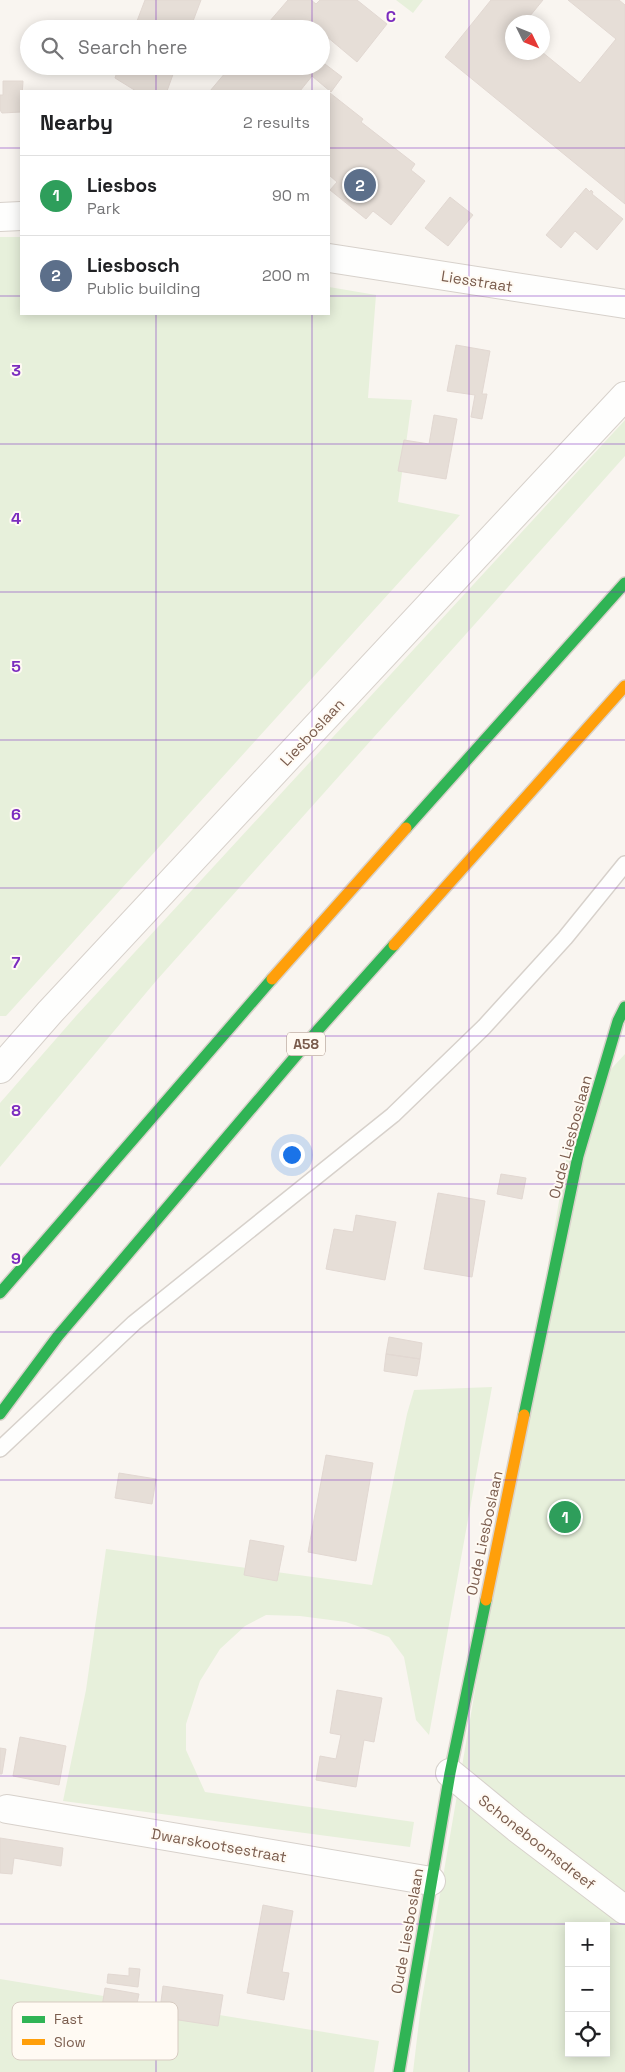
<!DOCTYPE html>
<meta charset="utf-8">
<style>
body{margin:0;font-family:"Space Grotesk",sans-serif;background:#f2f2f2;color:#202124}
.controls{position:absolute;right:15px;bottom:15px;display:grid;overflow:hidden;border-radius:0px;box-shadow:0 2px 12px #0003}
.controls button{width:45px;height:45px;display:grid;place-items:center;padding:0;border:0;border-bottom:1px solid #e0e0e0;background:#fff;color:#202124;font:25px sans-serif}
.compass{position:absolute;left:505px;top:15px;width:45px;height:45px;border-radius:50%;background:#fff;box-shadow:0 2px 12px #0003;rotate:133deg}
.you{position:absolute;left:291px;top:1154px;width:18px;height:18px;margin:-12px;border:4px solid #fff;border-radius:50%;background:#1a73e8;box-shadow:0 0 0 8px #1a73e833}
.badge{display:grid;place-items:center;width:32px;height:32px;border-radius:50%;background:#2563eb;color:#fff;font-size:16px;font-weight:700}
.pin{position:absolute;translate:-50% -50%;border:2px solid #fff;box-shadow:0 1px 5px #0006}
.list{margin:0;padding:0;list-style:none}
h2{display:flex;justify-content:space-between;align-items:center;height:65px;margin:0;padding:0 20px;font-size:21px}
h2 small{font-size:16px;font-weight:400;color:#757577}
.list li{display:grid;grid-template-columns:32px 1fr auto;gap:15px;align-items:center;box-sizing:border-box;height:80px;padding:0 20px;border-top:1px solid #e0e0e0}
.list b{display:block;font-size:19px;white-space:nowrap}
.list p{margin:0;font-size:16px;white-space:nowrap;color:#757577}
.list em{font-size:16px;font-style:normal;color:#757577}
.icon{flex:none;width:28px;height:28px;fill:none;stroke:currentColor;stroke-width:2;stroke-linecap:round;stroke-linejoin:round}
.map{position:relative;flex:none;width:625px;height:2072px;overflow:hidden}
.search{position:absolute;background:#fff;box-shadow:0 2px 12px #0003;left:20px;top:20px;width:310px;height:55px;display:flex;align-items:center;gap:12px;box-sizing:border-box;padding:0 18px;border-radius:28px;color:#757577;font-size:19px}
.panel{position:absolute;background:#fff;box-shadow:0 2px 12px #0003;left:20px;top:90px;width:310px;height:225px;border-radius:0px}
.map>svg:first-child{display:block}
.green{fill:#e7f0db;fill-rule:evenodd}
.building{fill:#e6ded7;stroke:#e2d8d2}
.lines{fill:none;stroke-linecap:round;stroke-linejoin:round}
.lane-casing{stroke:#d7d1cb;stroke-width:18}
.street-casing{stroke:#d7d1cb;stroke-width:30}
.fast-casing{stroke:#d9d2cb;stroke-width:14}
.slow-casing{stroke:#d9d2cb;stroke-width:14}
.lane{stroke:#fefefd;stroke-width:15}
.street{stroke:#fefefd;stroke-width:28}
.fast{stroke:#30b455;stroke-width:11}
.slow{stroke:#ff9f0a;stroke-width:11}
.grid{fill:none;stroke:#7b2cbf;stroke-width:1;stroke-opacity:0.55}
.labels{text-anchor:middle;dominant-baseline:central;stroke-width:4;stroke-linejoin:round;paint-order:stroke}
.shield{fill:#fffaf3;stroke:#a28b7f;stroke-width:1}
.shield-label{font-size:14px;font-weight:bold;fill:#7a5c4d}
.street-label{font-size:15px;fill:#7a5c4d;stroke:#fffaf3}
.key{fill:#fffaf3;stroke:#d7cbc1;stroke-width:1}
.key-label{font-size:14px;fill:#7a5c4d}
.grid-label{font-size:16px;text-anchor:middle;font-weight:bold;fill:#7b2cbf;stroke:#fffaf3;stroke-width:4;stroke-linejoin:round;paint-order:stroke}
</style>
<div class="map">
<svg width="625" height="2072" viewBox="0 0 625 2072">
<rect width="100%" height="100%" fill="#f9f5f0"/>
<!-- green -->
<path class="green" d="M396 0H423L413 13Z
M0 237H21V314H329V287L376 295 368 398 412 400 398 502 460 515 6 1016H0Z
M625 420V456L156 981 0 1167V1103L76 1016Z
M625 1054V2072H413L421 2005 575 1108ZM569 1926H606V2053H569Z
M492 1387 429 1735 416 1720 404 1657 389 1637 346 1622 300 1616 266 1615 245 1626 220 1649 200 1681 186 1724V1750L205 1792 414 1822 410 1847 63 1801 86 1690 106 1549 372 1585 407 1414 414 1390Z
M0 1979 379 2041 374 2072H0Z"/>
<!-- building -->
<path class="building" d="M145 0H201L190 29H134Z
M288 0H311L316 4 320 0H357L387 24 357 62 326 36 321 42V29H263Z
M491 0H543L525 22H512V52H542L580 83 616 39 568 0H619L625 5V204L445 57Z
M321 61 342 77 331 92 312 76 300 91H210L231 66H321Z
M119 66H176L167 91H136L115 78Z
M3 81H23L21 112 2 113 0 110V95H3Z
M330 93 363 119 361 122 415 164 411 170 425 181 391 225 373 211 366 219 330 190 337 182 329 175Z
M586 188 590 192 591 190 593 192 592 194 623 219 597 250 575 231 561 248 546 235Z
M450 197 473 215 448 246 425 228Z
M456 345 490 351 482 394H487L482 419 471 417 475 395 447 391Z
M434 415 457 419 446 479 398 471 404 440 429 444Z
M501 1174 526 1178 522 1199 497 1194Z
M438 1193 485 1201 472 1277 424 1269Z
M356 1215 396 1222 385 1280 326 1269 334 1229 353 1232Z
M389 1337 422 1343 420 1359 386 1354Z
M386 1354 420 1359 417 1376 384 1371Z
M326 1455 373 1463 356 1561 308 1552Z
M119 1473 156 1479 152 1504 115 1498Z
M250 1540 284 1546 277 1581 244 1575Z
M337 1690 382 1698 374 1742 364 1740 356 1787 316 1780 320 1756 336 1759 341 1735 330 1733Z
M20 1737 66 1746 59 1785 13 1776Z
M0 1748 6 1749 2 1774H0Z
M0 1838 63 1848 61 1866 14 1858 12 1874 0 1873Z
M263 1905 293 1911 282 1972 289 1973 284 2000 247 1993Z
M129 1968 140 1969 138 1987 107 1983 108 1974 129 1976Z
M163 1986 223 1995 218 2026 159 2017Z
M105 1988 139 1994 135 2013 102 2007Z"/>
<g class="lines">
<defs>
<path id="lane" d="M0 1449 134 1323 393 1115 484 1027 565 938 625 864"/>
<path id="street" d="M0 217 21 216
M329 258 625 304
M0 1069 50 1012 625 396
M450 1773 517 1828 625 1910
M7 1809 431 1881"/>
<path id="fast" d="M406 828 625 583
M0 1293 272 979
M0 1414 58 1336 317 1031 394 945
M524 1415 578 1156 618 1021 625 1007
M399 2072 450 1773 486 1600"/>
<path id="slow" d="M394 945 625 686
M272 979 406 828
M486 1600 524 1415"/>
</defs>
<!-- lane casing -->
<use href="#lane" class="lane-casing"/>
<!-- street casing -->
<use href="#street" class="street-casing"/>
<!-- fast casing -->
<use href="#fast" class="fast-casing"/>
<!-- slow casing -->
<use href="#slow" class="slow-casing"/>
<!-- lane -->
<use href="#lane" class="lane"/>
<!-- street -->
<use href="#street" class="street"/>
<!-- fast -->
<use href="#fast" class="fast"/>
<!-- slow -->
<use href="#slow" class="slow"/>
</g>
<!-- grid -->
<path class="grid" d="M156 0V29M312 0V29M469 0V2072M156 66V91M312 66V91M0 148H21M329 148H625M0 296H21M329 296H625M156 314V2072M312 314V2072M0 444H625M0 592H625M0 740H625M0 888H625M0 1036H625M0 1184H625M0 1332H625M0 1480H625M0 1628H625M0 1776H625M0 1924H625"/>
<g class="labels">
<!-- shield labels -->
<rect class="shield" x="287" y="1032.5" width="38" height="23" rx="4"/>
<g class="shield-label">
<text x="306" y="1044">A58</text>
</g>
<!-- street labels -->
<g class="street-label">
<text transform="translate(477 281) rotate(9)">Liesstraat</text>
<text transform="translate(312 732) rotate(-47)">Liesboslaan</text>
<text transform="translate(570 1137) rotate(-75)">Oude Liesboslaan</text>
<text transform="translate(484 1533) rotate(-78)">Oude Liesboslaan</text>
<text transform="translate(537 1842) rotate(38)">Schoneboomsdreef</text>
<text transform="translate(219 1845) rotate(10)">Dwarskootsestraat</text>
<text transform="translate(407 1931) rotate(-80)">Oude Liesboslaan</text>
</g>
</g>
<!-- legend -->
<rect x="12" y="2002" width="166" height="58" rx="8" class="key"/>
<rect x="22" y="2016" width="23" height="7" fill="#30b455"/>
<rect x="22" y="2039" width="23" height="6" fill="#ff9f0a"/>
<g class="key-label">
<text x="54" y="2024">Fast</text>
<text x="54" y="2047">Slow</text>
</g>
<g class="grid-label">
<text x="391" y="22">C</text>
<text x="16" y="376">3</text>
<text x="16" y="524">4</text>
<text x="16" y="672">5</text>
<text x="16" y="820">6</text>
<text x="16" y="968">7</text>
<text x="16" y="1116">8</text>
<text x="16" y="1264">9</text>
</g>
</svg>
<div class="controls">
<button>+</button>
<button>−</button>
<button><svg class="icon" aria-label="locate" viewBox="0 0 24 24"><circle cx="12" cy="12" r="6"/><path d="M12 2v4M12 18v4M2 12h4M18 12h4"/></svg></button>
</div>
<svg class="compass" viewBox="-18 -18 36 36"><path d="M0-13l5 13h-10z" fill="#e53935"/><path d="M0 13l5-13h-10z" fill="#757577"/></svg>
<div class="you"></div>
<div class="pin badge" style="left:565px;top:1517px;background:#2e9e5b">1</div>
<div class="pin badge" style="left:360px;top:185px;background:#5c6f8a">2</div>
<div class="search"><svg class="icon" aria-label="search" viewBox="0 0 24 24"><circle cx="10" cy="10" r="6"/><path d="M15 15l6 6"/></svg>Search here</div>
<section class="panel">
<h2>Nearby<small>2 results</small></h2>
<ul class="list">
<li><span class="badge" style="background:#2e9e5b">1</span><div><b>Liesbos</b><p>Park</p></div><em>90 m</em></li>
<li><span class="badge" style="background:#5c6f8a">2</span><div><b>Liesbosch</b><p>Public building</p></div><em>200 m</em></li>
</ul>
</section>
</div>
